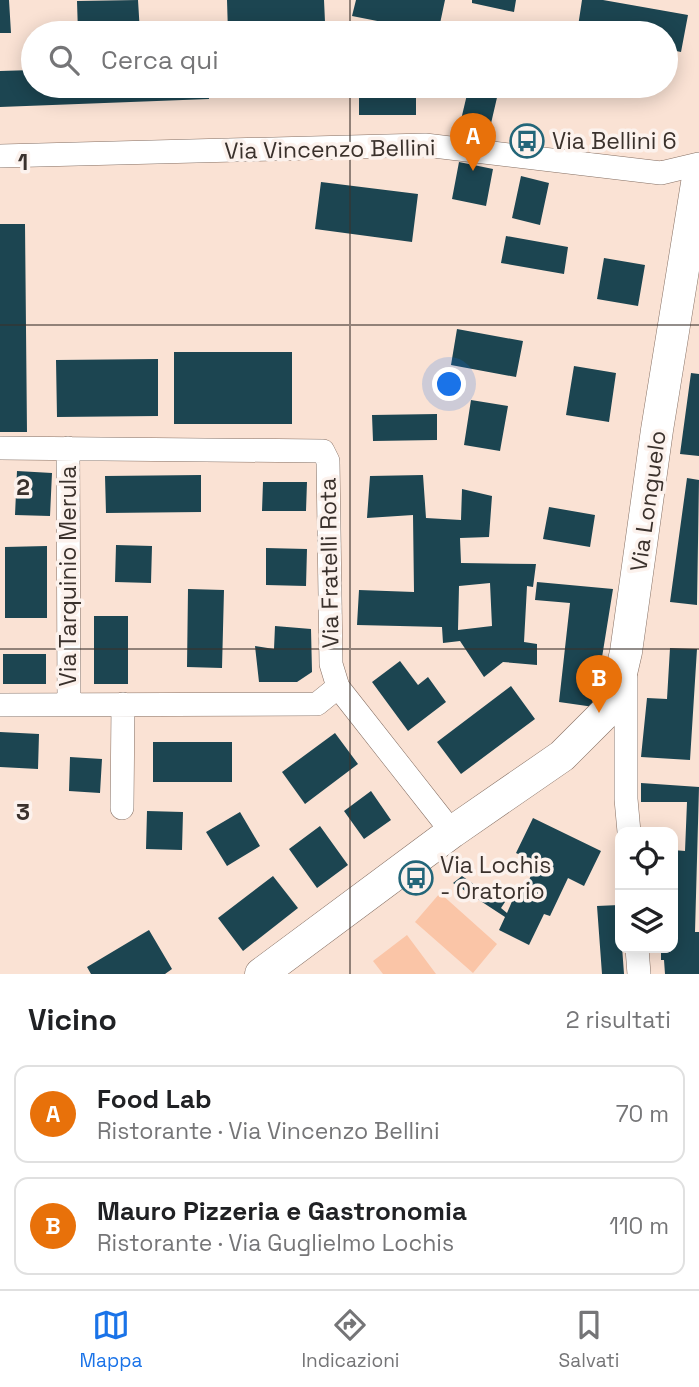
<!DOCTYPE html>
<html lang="it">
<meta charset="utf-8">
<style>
body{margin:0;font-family:"Space Grotesk",sans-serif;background:#f6f6f6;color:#202124}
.controls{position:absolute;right:21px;bottom:21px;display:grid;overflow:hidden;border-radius:14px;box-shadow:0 4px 18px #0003}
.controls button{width:63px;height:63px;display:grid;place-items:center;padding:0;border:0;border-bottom:2px solid #e0e0e0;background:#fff;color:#202124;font:35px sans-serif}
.you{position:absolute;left:450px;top:385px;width:24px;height:24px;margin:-18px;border:5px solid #fff;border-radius:50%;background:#1a73e8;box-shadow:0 0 0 10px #1a73e833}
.badge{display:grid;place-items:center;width:46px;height:46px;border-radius:50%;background:#1a73e8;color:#fff;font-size:23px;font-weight:700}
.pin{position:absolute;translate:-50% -58px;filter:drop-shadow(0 2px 4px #0008)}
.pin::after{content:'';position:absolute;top:37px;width:24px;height:21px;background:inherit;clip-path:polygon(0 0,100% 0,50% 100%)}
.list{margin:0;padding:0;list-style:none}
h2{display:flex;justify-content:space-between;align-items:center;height:91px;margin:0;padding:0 28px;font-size:30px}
h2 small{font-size:23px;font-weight:400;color:#757577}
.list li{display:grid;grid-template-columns:46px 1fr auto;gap:21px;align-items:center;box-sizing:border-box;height:98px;margin:0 14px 14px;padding:0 14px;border:2px solid #e0e0e0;border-radius:14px}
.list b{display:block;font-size:26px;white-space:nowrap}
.list p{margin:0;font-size:23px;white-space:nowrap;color:#757577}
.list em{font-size:23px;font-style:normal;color:#757577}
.icon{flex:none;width:38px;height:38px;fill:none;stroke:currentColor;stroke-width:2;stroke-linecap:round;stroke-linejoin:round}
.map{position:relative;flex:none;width:699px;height:974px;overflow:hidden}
.search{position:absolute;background:#fff;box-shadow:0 4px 18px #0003;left:21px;right:21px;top:21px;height:77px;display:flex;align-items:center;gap:18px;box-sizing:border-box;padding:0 24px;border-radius:38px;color:#757577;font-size:26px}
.sheet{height:315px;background:#fff}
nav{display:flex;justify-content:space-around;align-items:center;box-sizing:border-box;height:98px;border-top:2px solid #e0e0e0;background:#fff;font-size:19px;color:#757577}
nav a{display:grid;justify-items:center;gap:4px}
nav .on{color:#1a73e8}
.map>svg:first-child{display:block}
.green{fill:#fac5a7}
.building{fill:#1c4551;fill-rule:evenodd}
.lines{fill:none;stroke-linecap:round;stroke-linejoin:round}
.street-casing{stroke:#856f63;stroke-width:24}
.secondary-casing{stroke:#856f63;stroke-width:33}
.street{stroke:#fff;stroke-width:23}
.secondary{stroke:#fff;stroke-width:32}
.grid{fill:none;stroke:#3a312c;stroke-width:2;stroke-opacity:0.55}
.labels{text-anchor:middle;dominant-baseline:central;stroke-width:7;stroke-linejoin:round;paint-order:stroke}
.poi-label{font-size:23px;fill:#3a312c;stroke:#fcf2ed;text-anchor:start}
.street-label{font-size:23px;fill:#3a312c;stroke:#fcf2ed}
.grid-label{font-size:23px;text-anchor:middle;font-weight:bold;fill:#3a312c;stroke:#fcf2ed;stroke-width:7;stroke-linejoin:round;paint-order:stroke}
</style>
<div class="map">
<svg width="699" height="974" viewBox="0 0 699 974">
<rect width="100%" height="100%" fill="#fae2d4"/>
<!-- green -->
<path class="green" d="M440 893 497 944 473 973 415 922Z
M407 935 436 974H383L373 961Z"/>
<!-- building -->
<path class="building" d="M0 0H9L11 33H0Z
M138 0 140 33H78L77 1Z
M227 0H324L325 22H314L315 33H228Z
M356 0H445L438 33 352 16Z
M472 0H516L514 12 472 3Z
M582 0H603L688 15 681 52 666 49V33H577Z
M33 70V86H208L209 99 0 107V71Z
M359 86H416V115H359Z
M469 86 499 89 489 132 460 124Z
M459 162 493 169 486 206 452 199Z
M521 176 549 183 540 225 512 218Z
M321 182 418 194 412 242 315 229Z
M0 224H25L27 432H0Z
M506 236 568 247 564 274 501 263Z
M604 258 645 265 638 306 597 299Z
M457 329 523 341 516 377 451 365Z
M174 352H292V424H174Z
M158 359V416L57 417 56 360Z
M574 366 616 373 609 422 566 415Z
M691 373 699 374V456L680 454Z
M471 400 508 406 500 451 464 445Z
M437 414V440L373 441 372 415Z
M17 471 52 473 50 516 15 515Z
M201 475V512L106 513 105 476Z
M423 475 426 518 461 520 462 489 492 496 489 537 460 538 461 563 536 564 533 587 527 586 524 642 537 644V665L503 662 484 677 460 641 443 643 442 627 357 625 359 590 414 592 413 515 367 518 370 476ZM490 583 492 626 458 630 459 586Z
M687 478 699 480 697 605 670 602Z
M263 482H307L306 511H262Z
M549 507 595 515 590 547 543 539Z
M116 545 152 546 151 583 115 582Z
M47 546V618H5V547Z
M266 548 307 549 306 586 266 585Z
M537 582 613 589 594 707 559 702 570 603 535 600Z
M188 589 224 590 222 668 187 667Z
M94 616H128V684H94Z
M275 626 311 629 312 672 297 682H259L255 646 274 649Z
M670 648 697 649 690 760 641 757 647 698 667 699Z
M3 654H46V684H3Z
M400 661 418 685 428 677 446 702 408 731 372 682Z
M511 686 535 719 461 774 437 742Z
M0 732 39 734 38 769 0 767Z
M335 733 358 764 305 804 282 772Z
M153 742H232V782H153Z
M70 757 102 759 100 793 69 791Z
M641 783 699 787 695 932H699V974H665L664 960H661V948H673V850L685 851 687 802H641Z
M371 791 391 820 364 839 344 811Z
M147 811 183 812 182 850 146 849Z
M240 812 260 846 227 866 206 832Z
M533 818 601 851 584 886 568 878 550 916 544 914 529 945 499 930 505 917 453 883 462 876 479 888 481 885 505 902 501 908 507 913 513 899 519 901 537 863 516 853Z
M320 826 348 865 317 888 289 849Z
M273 876 298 908 243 951 218 918Z
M619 905 624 974H602L597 906Z
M149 930 172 969 165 974H91L87 967Z"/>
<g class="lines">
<defs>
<path id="street" d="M0 156 425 145 661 173 699 164
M0 448 323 451 328 461 331 664 338 687 452 832
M68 448 69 704
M626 678V799L629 832
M0 705 317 704 338 687
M122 808 123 704
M637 948 639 974"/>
<path id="secondary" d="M261 974 452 832 562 756 608 710 616 695 626 652 657 430 699 171"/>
</defs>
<!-- street casing -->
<use href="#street" class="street-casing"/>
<!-- secondary casing -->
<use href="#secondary" class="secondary-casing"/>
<!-- street -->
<use href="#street" class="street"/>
<!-- secondary -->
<use href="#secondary" class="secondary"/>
</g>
<!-- grid -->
<path class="grid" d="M350 0V33M350 86V974M0 325H699M0 649H699"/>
<!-- icons -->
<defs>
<symbol id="bus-ring" viewBox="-11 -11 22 22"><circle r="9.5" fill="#fcf2ed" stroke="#236679" stroke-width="1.5"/><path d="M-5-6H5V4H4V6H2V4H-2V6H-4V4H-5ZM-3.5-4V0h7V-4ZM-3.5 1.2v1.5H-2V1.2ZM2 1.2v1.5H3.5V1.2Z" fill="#236679"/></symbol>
</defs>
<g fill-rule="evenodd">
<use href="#bus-ring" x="508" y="122" width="38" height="38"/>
<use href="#bus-ring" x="397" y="859" width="38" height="38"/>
</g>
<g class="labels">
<!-- poi labels -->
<g class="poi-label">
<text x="552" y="141">Via Bellini 6</text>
<text x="440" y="865">Via Lochis<tspan x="440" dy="26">- Oratorio</tspan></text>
</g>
<!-- street labels -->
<g class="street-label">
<text transform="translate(330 149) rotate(-1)">Via Vincenzo Bellini</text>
<text transform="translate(648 501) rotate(-82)">Via Longuelo</text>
<text transform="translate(329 563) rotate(-91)">Via Fratelli Rota</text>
<text transform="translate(68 576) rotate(-90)">Via Tarquinio Merula</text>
</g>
</g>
<g class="grid-label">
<text x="23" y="170">1</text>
<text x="23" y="495">2</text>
<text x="23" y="820">3</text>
</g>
</svg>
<div class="controls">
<button><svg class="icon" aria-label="locate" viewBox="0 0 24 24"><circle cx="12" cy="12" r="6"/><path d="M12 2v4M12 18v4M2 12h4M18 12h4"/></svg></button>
<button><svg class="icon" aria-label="layers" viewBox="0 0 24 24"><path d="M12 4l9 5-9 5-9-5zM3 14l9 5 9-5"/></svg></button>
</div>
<div class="you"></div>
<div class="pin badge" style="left:473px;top:171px;background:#e8710a">A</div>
<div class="pin badge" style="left:599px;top:713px;background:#e8710a">B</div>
<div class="search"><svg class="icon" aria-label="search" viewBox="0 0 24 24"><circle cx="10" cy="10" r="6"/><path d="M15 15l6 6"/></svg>Cerca qui</div>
</div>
<section class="sheet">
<h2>Vicino<small>2 risultati</small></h2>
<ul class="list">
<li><span class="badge" style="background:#e8710a">A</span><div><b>Food Lab</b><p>Ristorante · Via Vincenzo Bellini</p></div><em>70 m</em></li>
<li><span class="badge" style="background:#e8710a">B</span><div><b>Mauro Pizzeria e Gastronomia</b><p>Ristorante · Via Guglielmo Lochis</p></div><em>110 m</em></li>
</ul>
</section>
<nav>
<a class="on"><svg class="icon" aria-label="map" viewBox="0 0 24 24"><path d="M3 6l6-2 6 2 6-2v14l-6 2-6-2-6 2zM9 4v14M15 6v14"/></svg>Mappa</a>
<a><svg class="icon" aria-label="directions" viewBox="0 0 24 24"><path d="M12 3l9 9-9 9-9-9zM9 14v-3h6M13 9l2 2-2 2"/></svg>Indicazioni</a>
<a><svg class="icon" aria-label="saved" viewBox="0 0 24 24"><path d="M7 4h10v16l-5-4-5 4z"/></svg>Salvati</a>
</nav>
